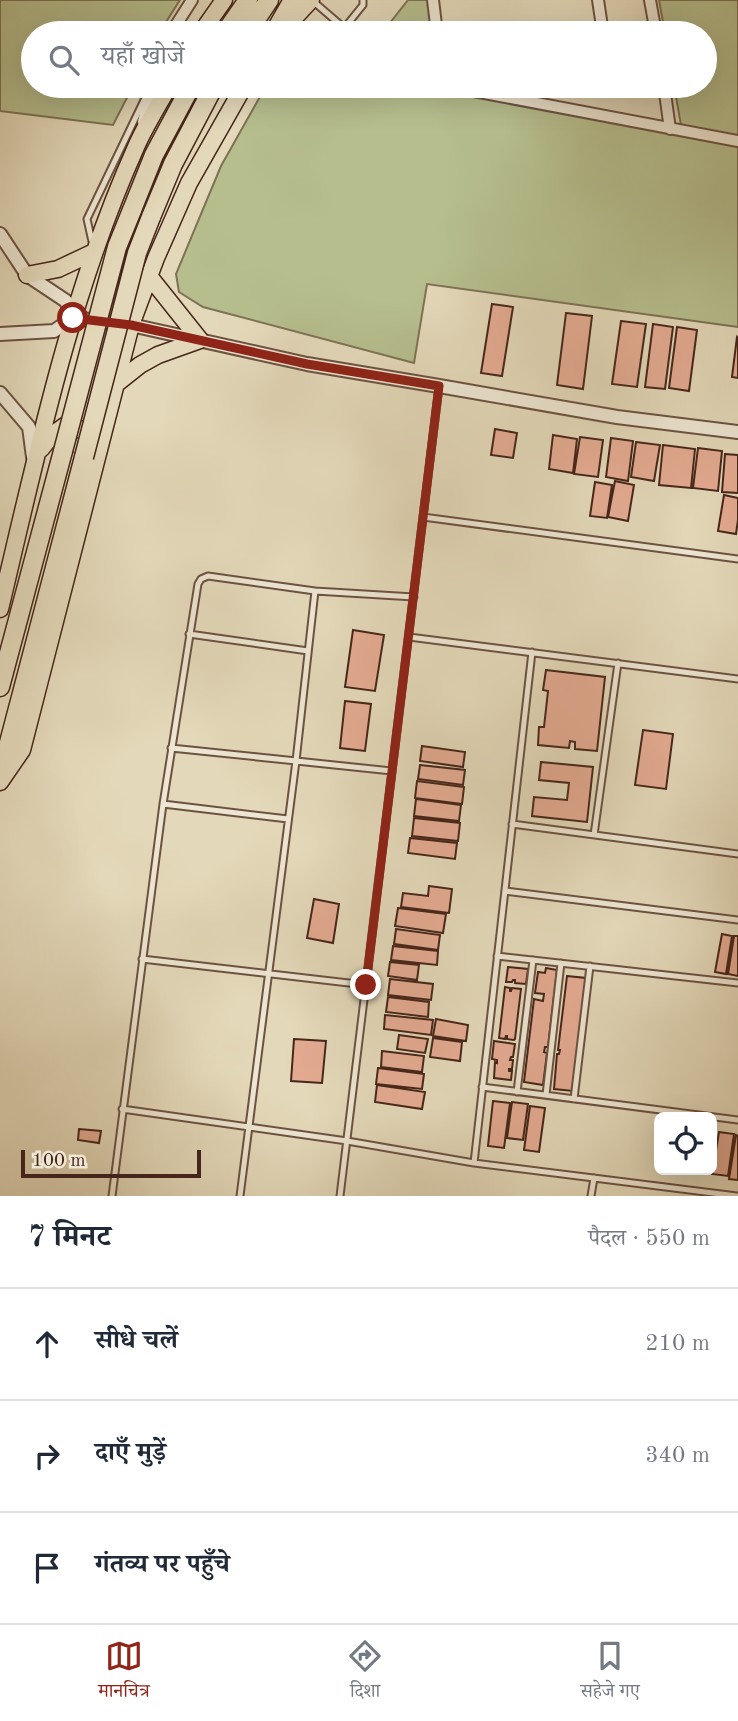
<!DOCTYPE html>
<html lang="hi">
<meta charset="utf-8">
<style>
body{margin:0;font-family:"Old Standard TT","Noto Serif Devanagari",serif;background:#f2f2f3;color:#1f2937}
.controls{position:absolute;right:21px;bottom:21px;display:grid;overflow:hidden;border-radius:10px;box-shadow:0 7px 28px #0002}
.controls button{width:63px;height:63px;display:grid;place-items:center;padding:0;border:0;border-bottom:2px solid #e0e1e3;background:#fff;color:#1f2937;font:35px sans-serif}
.scale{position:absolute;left:21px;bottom:18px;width:180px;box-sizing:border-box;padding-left:7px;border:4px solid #46261a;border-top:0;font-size:19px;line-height:24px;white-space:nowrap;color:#46261a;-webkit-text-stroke:5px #ede6d2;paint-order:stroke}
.stop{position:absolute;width:21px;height:21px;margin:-16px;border:5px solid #8f2418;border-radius:50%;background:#fff}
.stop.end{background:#8f2418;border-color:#fff;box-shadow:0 2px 7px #0008}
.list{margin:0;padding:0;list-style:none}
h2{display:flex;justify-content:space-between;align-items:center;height:91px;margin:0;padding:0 28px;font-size:30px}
h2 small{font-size:23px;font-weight:400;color:#747a83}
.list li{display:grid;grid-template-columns:46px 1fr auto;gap:21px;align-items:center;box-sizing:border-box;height:112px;padding:0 28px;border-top:2px solid #e0e1e3}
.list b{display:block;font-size:26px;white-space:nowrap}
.list em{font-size:23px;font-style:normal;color:#747a83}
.icon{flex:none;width:38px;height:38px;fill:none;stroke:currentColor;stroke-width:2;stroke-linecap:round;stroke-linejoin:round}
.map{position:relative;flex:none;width:738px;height:1196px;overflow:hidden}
.search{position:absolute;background:#fff;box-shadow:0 7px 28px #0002;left:21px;right:21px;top:21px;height:77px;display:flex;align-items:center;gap:18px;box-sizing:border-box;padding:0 24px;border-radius:38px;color:#747a83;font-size:26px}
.sheet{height:427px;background:#fff}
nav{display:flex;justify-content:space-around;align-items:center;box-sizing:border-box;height:98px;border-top:2px solid #e0e1e3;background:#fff;font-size:19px;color:#747a83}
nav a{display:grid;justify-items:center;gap:4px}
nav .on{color:#8f2418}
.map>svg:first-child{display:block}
.green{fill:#b6be8e;stroke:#7e7254;stroke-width:2}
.building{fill:#e4ab92;stroke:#46261a;stroke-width:2}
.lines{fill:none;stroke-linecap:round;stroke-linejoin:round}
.service-casing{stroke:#6d5242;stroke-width:9}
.minor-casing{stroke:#6d5242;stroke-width:14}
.tertiary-casing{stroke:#6d5242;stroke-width:16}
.primary-casing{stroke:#46261a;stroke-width:19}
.trunk-casing{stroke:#46261a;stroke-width:21}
.service{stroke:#ede6d2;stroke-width:5}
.minor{stroke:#ede6d2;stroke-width:10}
.tertiary{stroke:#ede6d2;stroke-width:12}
.primary{stroke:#e3d8b9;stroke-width:16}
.trunk{stroke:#e3d8b9;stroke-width:18}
.trunk-bridge-casing{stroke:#46261a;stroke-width:21;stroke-linecap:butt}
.trunk-bridge{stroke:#e3d8b9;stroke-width:18}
.route{stroke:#8f2418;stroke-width:9}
</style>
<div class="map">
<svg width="738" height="1196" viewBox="0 0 738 1196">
<rect width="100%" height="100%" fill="#e3d8b9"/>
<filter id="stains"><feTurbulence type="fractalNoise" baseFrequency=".00286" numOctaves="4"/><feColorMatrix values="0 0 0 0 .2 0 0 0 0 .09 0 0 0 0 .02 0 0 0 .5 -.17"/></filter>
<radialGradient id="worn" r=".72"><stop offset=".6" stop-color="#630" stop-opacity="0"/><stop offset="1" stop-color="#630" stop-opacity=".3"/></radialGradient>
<!-- green -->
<path class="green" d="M0 0H180L159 33H33V86H133L113 125 0 111Z
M408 0H433L438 33H382Z
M659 0H738V136L681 125 674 86H705V33H665Z
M266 86H466L738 143V327L427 284 414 363 203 307 179 292 176 274 221 166Z"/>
<!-- building -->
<path class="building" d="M492 304 513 307 502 376 481 373Z
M566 313 592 316 583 389 557 385Z
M621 321 646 324 637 387 612 384Z
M653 324 673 327 665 389 645 387Z
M677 327 697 330 689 391 669 388Z
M737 337 738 338V378L732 377Z
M495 429 517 433 513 458 491 455Z
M553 435 577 439 573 473 549 469Z
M580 437 603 440 598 477 574 474Z
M611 438 633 441 628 481 606 477Z
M636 442 660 445 654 481 631 477Z
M663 445 695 449 691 488 659 485Z
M698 448 722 451 718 491 693 488Z
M725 454 738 455V493L722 492Z
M615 481 634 485 628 521 608 517Z
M595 482 612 485 607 518 590 516Z
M724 495 738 498V520L736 534 718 531Z
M353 630 384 635 375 691 345 687Z
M546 670 605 677 597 751 575 749V742L570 741 569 748 538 745 539 727H544L548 691 543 690Z
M345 701 371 704 365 751 340 748Z
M643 730 673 734 666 789 635 785Z
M422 746 465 752 463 767 420 761Z
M541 762 593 767 587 822 532 816 534 797 567 800 569 783 539 780Z
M420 765 465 770 463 785 418 779Z
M417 781 464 787 462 804 415 798Z
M416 799 461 805 459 821 414 816Z
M414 818 460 823 458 841 412 836Z
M410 838 457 843 455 859 408 853Z
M429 886 452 889 449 913 401 907 403 893 428 896Z
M314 899 339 904 333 943 307 938Z
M398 908 446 914 443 933 395 926Z
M396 929 440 935 438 950 394 944Z
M722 934 732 936 726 974 715 972Z
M734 936H738V976L728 974Z
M393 946 438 951 437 965 391 960Z
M390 962 419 965 417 980 388 976Z
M508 967 528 969 526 984 515 983V980H513L512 982H506Z
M546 968 557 970 548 1047H545L544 1052 547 1053 543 1085 524 1082 534 999 543 1001 544 994 535 993 538 972 545 973Z
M567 976 586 978 573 1091 554 1089 557 1054H559L560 1050H558Z
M390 979 433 984 431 1000 388 995Z
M505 987 510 988V991H511L512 988 521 989 515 1039 514 1040 507 1039V1036H506L505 1039 499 1038Z
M388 997 429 1002 428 1017 386 1012Z
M385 1015 433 1020 431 1035 384 1029Z
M436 1019 468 1025 466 1041 433 1036Z
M399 1035 428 1039 425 1053 397 1049Z
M433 1038 462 1042 460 1061 430 1057Z
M294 1039 326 1041 322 1083 291 1081Z
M494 1041 515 1044 513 1057H511L510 1060H513L512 1069H509V1071H512L511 1080 494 1078 495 1062 497 1063V1060L492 1059Z
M382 1051 424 1056 422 1072 381 1067Z
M378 1068 424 1074 422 1089 376 1084Z
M377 1085 425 1092 422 1109 375 1102Z
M493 1101 510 1103 504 1148 488 1146Z
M512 1102 528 1104 523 1140 507 1138Z
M530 1106 545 1108 539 1152 524 1150Z
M79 1129 101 1131 99 1143 78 1140Z
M719 1132 734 1134 728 1176 712 1174Z
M736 1135 738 1136V1180L729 1179Z"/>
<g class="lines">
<defs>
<path id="service" d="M314 2 343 27 346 26 363 5V0
M93 246 87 219 145 98
M423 517 738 559
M189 634 308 651
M409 637 738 679
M171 748 392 771
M163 804 288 819
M512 824 738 854
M594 835 618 663
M505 891 738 920
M497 956 738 983
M142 959 366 985
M482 1087 738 1120
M517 1092 533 960
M546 1095 561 963
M574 1099 590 966
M122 1109 347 1141 474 1163 737 1196
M474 1163 532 652
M112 1196 163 804 198 584 201 579 208 576 315 591
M240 1196 296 761 315 591 414 597
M340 1196 439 386
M591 1196 594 1178"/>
<path id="minor" d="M433 0 437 33
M598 0 603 33
M650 0 656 33
M171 33 192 0
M458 86 463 89 738 141
M664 86 670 129
M143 122 152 86"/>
<path id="tertiary" d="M0 234 27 275 66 301 73 318
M73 318 131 325 307 364 439 386 617 417 738 432
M0 334 54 331 73 318
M0 393 29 427 33 457"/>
<path id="primary" d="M201 33 224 0
M280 33 311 0
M27 275 58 269 94 252
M116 384 140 365 158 355 200 340 149 276
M41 449 52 435 66 425C78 427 90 432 95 445
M0 609C37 453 70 294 136 147 145 126 158 106 169 86
M0 782 22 750 131 325 156 258 189 183 244 86"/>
<path id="trunk" d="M225 33 248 0
M247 33 269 0
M274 33 293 0
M132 210 154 155 191 86
M151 217 173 164 214 86
M0 687 63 451
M0 777 84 457"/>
</defs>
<!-- service casing -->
<use href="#service" class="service-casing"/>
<!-- minor casing -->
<use href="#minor" class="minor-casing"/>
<!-- tertiary casing -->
<use href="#tertiary" class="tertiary-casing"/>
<!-- primary casing -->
<use href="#primary" class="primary-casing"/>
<!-- trunk casing -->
<use href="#trunk" class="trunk-casing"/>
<!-- service -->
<use href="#service" class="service"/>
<!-- minor -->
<use href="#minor" class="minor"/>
<!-- tertiary -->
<use href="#tertiary" class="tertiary"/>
<!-- primary -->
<use href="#primary" class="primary"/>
<!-- trunk -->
<use href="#trunk" class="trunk"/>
<defs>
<path id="trunk-bridge" d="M63 451 117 247 132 210
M84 457 137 253 151 217"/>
</defs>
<!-- trunk-bridge casing -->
<use href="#trunk-bridge" class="trunk-bridge-casing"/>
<!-- trunk-bridge -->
<use href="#trunk-bridge" class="trunk-bridge"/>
</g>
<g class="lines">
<!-- route -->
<path class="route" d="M73 318 131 325 307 364 439 386 366 985"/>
</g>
<rect width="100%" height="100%" filter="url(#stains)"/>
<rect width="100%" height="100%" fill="url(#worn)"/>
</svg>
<div class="controls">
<button><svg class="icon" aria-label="locate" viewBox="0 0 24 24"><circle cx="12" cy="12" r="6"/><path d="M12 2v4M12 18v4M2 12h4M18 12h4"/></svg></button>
</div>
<div class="scale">100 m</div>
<div class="stop" style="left:73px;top:318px"></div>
<div class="stop end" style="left:366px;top:985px"></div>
<div class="search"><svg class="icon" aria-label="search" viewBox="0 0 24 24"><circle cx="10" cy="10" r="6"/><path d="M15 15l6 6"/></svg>यहाँ खोजें</div>
</div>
<section class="sheet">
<h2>7 मिनट<small>पैदल · 550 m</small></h2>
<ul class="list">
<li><svg class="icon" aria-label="ahead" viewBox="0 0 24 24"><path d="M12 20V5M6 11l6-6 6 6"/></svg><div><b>सीधे चलें</b></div><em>210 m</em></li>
<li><svg class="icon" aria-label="right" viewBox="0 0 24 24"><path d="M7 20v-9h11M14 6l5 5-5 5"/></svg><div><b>दाएँ मुड़ें</b></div><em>340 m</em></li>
<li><svg class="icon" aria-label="arrive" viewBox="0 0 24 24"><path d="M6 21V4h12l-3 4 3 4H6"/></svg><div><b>गंतव्य पर पहुँचे</b></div></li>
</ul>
</section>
<nav>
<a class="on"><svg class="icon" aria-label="map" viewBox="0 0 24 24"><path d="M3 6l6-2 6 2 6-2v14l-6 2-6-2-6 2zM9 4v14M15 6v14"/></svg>मानचित्र</a>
<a><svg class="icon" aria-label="directions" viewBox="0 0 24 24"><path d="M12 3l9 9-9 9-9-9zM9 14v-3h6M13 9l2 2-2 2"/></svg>दिशा</a>
<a><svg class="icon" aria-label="saved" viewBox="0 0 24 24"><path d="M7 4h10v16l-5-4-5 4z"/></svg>सहेजे गए</a>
</nav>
